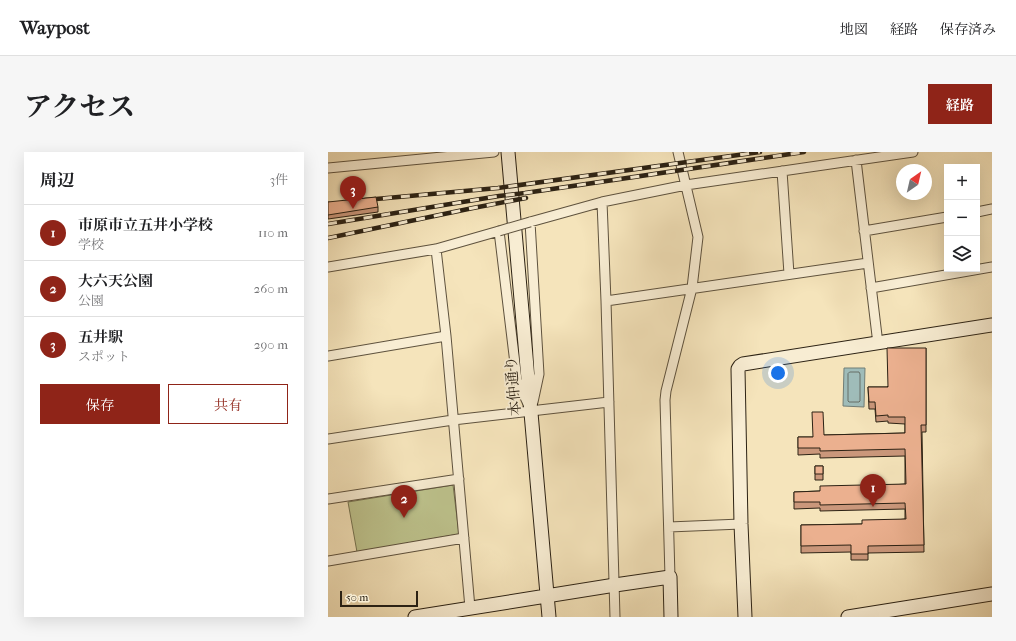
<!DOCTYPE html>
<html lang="ja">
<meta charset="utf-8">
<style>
body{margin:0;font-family:"IM FELL French Canon","Noto Serif JP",serif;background:#f6f6f6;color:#202124}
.controls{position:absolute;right:12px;top:12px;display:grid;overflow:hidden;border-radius:0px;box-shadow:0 4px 16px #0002}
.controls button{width:36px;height:36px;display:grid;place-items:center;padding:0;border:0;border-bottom:1px solid #e0e0e0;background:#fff;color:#202124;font:20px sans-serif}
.compass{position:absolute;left:568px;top:12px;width:36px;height:36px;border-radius:50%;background:#fff;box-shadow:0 4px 16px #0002;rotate:34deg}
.scale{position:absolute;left:12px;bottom:10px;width:78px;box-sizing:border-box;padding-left:4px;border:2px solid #2c2214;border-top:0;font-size:11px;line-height:14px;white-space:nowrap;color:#2c2214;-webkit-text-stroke:3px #f8edd3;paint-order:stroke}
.you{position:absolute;left:450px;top:221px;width:14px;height:14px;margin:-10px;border:3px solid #fff;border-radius:50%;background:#1a73e8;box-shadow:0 0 0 6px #1a73e833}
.badge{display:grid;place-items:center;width:26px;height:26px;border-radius:50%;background:#8f2418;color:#fff;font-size:13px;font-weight:700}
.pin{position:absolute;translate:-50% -33px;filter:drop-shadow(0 1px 2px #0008)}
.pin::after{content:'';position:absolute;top:21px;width:14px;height:12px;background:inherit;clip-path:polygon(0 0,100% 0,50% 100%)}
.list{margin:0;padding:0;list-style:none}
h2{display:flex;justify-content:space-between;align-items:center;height:52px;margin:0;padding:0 16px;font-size:17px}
h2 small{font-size:13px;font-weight:400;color:#757577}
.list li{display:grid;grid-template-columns:26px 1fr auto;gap:12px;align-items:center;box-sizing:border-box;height:56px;padding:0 16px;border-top:1px solid #e0e0e0}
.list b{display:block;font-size:15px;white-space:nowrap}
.list p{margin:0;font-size:13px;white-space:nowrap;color:#757577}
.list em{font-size:13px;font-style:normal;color:#757577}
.actions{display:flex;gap:8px;padding:12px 16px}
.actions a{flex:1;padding:9px 0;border:1px solid #8f2418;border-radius:0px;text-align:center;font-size:14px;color:#8f2418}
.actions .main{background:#8f2418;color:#fff}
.icon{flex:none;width:22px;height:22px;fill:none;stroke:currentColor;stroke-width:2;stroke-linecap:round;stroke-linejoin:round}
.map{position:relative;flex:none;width:664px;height:465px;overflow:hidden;border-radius:0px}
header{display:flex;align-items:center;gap:24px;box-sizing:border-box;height:56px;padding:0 20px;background:#fff;border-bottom:1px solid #e0e0e0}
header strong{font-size:19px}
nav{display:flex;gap:22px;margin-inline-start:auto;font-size:14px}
.intro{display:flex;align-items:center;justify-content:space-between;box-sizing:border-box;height:96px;padding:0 24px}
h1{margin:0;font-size:28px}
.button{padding:10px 18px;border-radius:0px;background:#8f2418;color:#fff;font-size:14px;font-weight:700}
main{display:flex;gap:24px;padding:0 24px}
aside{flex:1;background:#fff;border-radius:0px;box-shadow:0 4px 16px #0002}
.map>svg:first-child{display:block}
.green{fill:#bec48e;stroke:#757351}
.water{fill:#9fbcb9;stroke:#717e77}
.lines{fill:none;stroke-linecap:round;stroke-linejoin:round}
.shore{stroke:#666f66;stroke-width:1}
.street-casing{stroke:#5e523e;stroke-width:11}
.secondary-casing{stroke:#2c2214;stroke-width:15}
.street{stroke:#f8edd3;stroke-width:9}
.secondary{stroke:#f8edd3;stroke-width:13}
.rail-casing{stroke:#2c2214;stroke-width:4.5}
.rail{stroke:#f8edd3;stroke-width:3;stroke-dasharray:9;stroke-linecap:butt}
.street-bridge-casing{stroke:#5e523e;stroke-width:11;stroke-linecap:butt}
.street-bridge{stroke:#f8edd3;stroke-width:9}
.wall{fill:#ca977b;stroke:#2c2214}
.building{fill:#ebb08f;stroke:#2c2214}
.labels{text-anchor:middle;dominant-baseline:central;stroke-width:3.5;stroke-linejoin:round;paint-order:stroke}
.street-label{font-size:15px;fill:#2c2214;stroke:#f8edd3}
</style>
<header>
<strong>Waypost</strong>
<nav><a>地図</a><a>経路</a><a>保存済み</a></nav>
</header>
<div class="intro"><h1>アクセス</h1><a class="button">経路</a></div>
<main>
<aside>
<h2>周辺<small>3件</small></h2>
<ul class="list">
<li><span class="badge">1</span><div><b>市原市立五井小学校</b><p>学校</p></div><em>110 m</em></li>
<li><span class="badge">2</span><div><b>大六天公園</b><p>公園</p></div><em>260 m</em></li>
<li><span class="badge">3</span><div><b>五井駅</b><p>スポット</p></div><em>290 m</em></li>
</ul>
<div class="actions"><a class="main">保存</a><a>共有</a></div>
</aside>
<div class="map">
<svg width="664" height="465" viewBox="0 0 664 465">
<rect width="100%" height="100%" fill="#f5e4bb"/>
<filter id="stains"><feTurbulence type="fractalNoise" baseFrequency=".005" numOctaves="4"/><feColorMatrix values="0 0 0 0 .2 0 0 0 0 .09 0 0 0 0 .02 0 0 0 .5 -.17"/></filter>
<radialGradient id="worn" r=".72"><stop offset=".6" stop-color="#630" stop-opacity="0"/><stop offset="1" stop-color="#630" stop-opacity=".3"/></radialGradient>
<!-- green -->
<path class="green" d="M125 333 131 382 29 400 20 350Z"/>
<!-- water -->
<path class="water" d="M516 216H537L536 255 515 254Z"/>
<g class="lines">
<!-- shore -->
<path class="shore" d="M522 220H531L532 222V249L531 250H521L520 249V222Z"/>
<defs>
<path id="street" d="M528 8 550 192
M0 16 166 0
M454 19 461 122
M274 50 278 149 287 465
M649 60 664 57
M536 79 619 65
M108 97 118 184 142 456
M0 115 108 97 171 79 189 228 200 252
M543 136 664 115
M278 149 540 111
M0 204 118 184
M205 250 211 222 202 70 274 50 358 33 585 0
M0 287 125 268 281 250
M0 347 131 327
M341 375 413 372
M0 409 136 386
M342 425 337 248 338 239 364 136 370 85 350 0"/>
<path id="secondary" d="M180 0 221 465
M87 465 287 433 342 425 343 465
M417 465 413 372 410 217 412 214 415 212 664 173
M520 465 664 442"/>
</defs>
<!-- street casing -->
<use href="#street" class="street-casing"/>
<!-- secondary casing -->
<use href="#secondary" class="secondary-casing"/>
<!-- street -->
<use href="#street" class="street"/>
<!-- secondary -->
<use href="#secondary" class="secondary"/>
<defs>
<path id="rail" d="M37 48 170 36 432 0
M0 72 171 44 197 41 476 0
M0 86 145 56 198 46"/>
</defs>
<!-- rail casing -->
<use href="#rail" class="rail-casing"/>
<!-- rail -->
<use href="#rail" class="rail"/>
<defs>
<path id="street-bridge" d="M171 79 202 70"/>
</defs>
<!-- street-bridge casing -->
<use href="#street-bridge" class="street-bridge-casing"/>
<!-- street-bridge -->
<use href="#street-bridge" class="street-bridge"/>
</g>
<!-- wall -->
<path class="wall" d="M0 50 50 55V60L0 67Z
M598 196V280H594L596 400 540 401V408H523V400L473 401V373L534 372 577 367V357L492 359V356L466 357V340L492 339 577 332V304L492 306V302L470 303V285H485L496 283 577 281V272L560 271V269L548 270 547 257H541L540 235H559Z
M487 314H495V328H487Z"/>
<!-- building -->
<path class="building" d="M48 45 50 55 0 63V50Z
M559 196H598V273H593L596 393 540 394V402H523V393L473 394V373L534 372V368L578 367 577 351 492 353V350H466V340L492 339V334L578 332 577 297 492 299V296H470V285H485L484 260H495L496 283 577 281V265H560V263L548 264 547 250H541L540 235H560Z
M487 314H495V322H487Z"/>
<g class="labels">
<!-- street labels -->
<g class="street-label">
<text transform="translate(185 234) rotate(-95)">本仲通り</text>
</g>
</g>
<rect width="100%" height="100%" filter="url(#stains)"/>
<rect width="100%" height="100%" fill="url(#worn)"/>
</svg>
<div class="controls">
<button>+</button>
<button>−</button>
<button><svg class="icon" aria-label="layers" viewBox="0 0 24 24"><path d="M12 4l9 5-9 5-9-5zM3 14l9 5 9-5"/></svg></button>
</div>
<svg class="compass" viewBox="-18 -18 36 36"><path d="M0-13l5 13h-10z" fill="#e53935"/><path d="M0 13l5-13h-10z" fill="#757577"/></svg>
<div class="scale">50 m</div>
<div class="you"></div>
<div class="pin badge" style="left:545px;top:355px">1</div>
<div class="pin badge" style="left:76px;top:366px">2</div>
<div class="pin badge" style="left:25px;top:57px">3</div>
</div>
</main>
